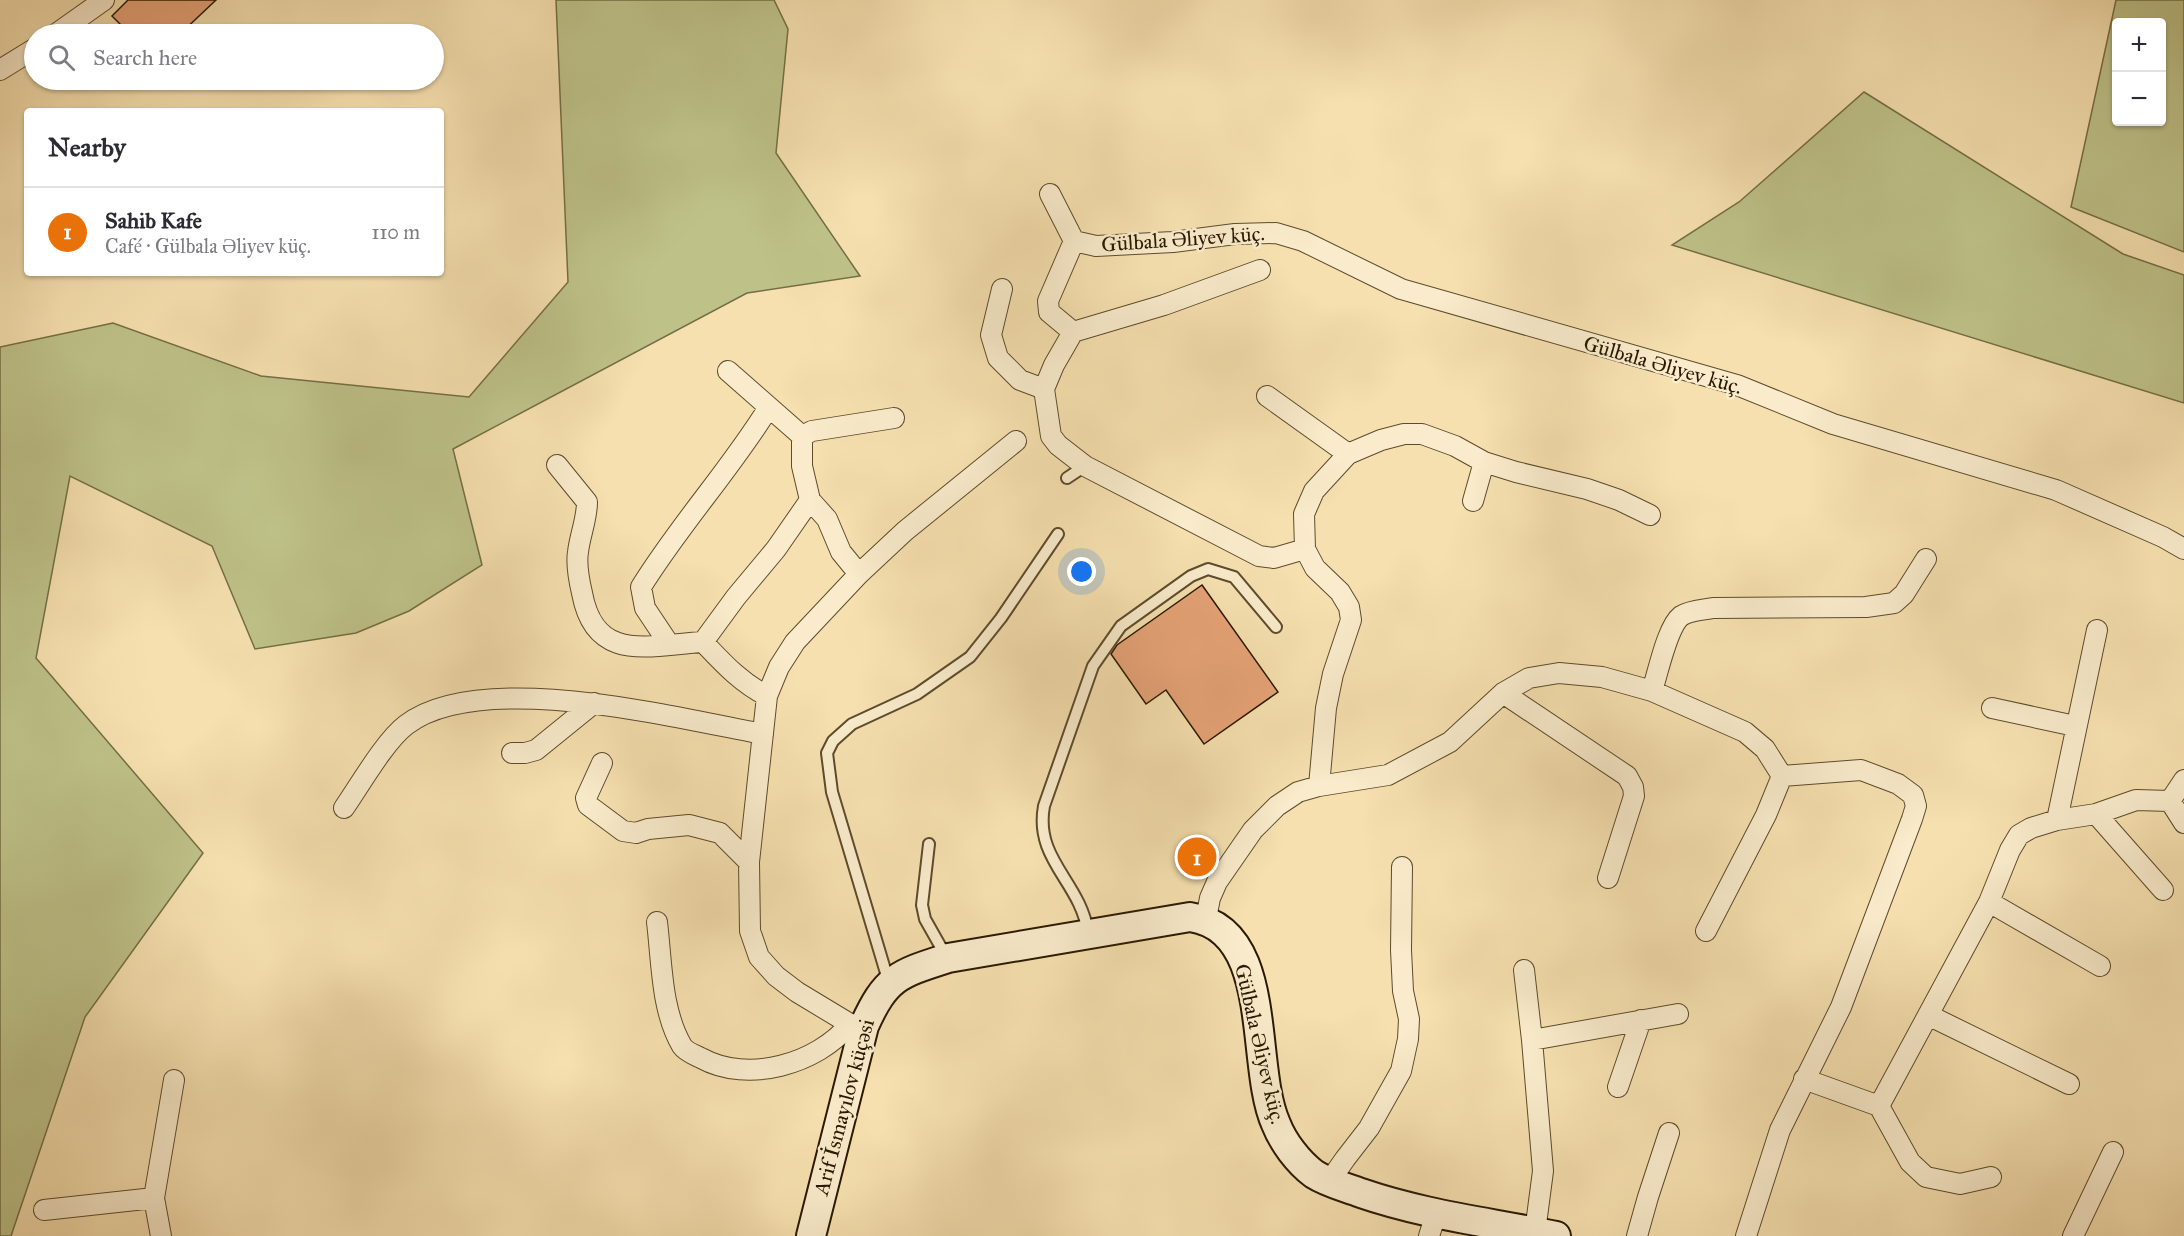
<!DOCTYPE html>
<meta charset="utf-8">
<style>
body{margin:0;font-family:"IM FELL Great Primer",serif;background:#f2f2f3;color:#2b2b33}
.controls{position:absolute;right:18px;top:18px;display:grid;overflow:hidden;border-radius:6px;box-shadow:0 2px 4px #0004}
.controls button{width:54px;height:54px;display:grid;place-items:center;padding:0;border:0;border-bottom:2px solid #e1e1e2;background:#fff;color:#2b2b33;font:30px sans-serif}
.you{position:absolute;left:1082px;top:572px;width:21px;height:21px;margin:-15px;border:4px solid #fff;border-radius:50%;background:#1a73e8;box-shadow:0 0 0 9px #1a73e833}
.badge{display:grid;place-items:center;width:39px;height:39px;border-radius:50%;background:#db2777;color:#fff;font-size:20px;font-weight:700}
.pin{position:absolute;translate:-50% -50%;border:3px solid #fff;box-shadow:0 2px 6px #0006}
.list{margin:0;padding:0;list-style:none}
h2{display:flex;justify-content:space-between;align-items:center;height:78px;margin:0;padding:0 24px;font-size:26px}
h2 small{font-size:20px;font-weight:400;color:#7c7c81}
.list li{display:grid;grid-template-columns:39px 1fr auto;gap:18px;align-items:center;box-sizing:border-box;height:90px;padding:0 24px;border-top:2px solid #e1e1e2}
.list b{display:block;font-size:22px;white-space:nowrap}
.list p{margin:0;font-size:20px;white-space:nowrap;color:#7c7c81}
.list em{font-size:20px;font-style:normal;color:#7c7c81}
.icon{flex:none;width:33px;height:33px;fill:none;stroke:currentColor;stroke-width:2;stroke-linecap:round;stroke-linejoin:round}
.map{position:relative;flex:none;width:2184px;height:1236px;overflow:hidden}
.search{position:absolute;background:#fff;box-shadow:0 2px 4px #0004;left:24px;top:24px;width:420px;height:66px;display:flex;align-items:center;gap:15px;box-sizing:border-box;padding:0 21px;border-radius:33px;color:#7c7c81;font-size:22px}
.panel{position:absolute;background:#fff;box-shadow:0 2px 4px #0004;left:24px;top:108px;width:420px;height:168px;border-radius:6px}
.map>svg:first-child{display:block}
.green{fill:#bec289;stroke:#746e44;stroke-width:1.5;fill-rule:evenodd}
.building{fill:#e6a377;stroke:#2a1900;stroke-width:1.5}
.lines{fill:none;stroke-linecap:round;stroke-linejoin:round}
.lane-casing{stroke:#5d4b2c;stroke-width:14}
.street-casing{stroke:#5d4b2c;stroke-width:22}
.secondary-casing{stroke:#2a1900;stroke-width:32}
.lane{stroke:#f9ebcb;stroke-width:10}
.street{stroke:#f9ebcb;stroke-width:20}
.secondary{stroke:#f9ebcb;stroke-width:28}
.labels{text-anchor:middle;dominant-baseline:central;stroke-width:5;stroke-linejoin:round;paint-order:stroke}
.street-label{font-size:21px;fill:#2a1900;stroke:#f9ebcb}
</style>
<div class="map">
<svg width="2184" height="1236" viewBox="0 0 2184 1236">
<rect width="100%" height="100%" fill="#f6e0af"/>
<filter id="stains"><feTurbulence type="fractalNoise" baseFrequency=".00333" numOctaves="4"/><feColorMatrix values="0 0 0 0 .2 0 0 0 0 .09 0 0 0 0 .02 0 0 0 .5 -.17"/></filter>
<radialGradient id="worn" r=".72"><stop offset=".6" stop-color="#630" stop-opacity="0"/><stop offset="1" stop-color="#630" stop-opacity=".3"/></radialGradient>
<!-- green -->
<path class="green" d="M556 0H774L788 29 776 153 860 276 747 293 453 449 482 565 409 611 356 633 255 649 212 546 70 476 36 658 203 853 85 1017 11 1236H0V347L113 323 261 376 469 397 568 282Z
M2116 0H2184V252L2071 207ZM2116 22H2162V122H2116Z
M1864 92 2123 254 2184 275V403L1672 245 1739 202Z"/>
<!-- building -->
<path class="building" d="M128 0H216L180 34H130L112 16Z
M1202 585 1278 692 1204 744 1166 690 1146 704 1111 654 1117 645Z"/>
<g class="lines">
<defs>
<path id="lane" d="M1067 478 1085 466
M929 844 922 905 925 919 947 958
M1088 933C1081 882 1034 860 1044 806L1093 666 1121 626 1191 576 1208 569 1234 577 1276 627
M889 983 832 792 827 753 833 741 852 724 917 694 970 657 1001 618 1058 534"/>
<path id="street" d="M56 34 104 0
M0 70 34 49
M1050 194 1074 241
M1074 241 1096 246 1173 242 1235 234 1276 233 1303 241 1401 289 1737 385 1833 424 2056 490 2163 537 2184 549
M1074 241 1048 301 1049 312 1073 332 1054 365 1044 389 1051 436 1058 445 1085 466 1259 556 1274 558 1305 549 1315 568 1340 592 1349 607 1351 620 1333 674 1326 708 1319 786 1298 792 1277 806 1253 830 1217 882 1210 898 1206 919
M1002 289 991 335 998 358 1020 380 1044 389
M1073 332 1164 305 1260 270
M728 371 802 436
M1267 396 1348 454
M557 465 587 502C587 519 580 535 578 552 576 564 579 580 582 593 595 664 649 645 703 642 723 663 741 683 767 696
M1473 501 1484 462
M1305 549 1304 514 1314 491 1348 454 1381 440 1404 434H1422L1455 446 1484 462 1516 472 1587 489 1619 500 1650 515
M859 574 841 552 827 519 810 500 802 466V436L812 431 894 418
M703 642 736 597 776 549 810 500
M669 644 645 608 641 587C680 524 730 470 769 407
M1652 691C1658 673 1667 627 1681 616 1690 610 1703 610 1713 608L1866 607 1894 603 1904 594 1926 559
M1503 693 1627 776 1633 787 1634 796 1608 878
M1992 708 2075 726
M512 753H525L536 750 594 703
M602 763 586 798 588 805 623 831 636 833 648 829 689 825 720 833 749 862
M1319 786 1388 775 1450 742 1503 693 1529 678 1559 673 1602 677 1652 691 1745 732 1765 749 1782 776 1861 770 1898 784 1913 795 1916 806 1912 819 1841 1007 1780 1130 1746 1236
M2170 801 2184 780
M344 808C360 785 385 741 406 725 480 668 676 718 763 734
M2096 814 2163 890
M2057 820 2097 630
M1989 902 2100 966
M657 922C662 963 661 1010 682 1046 686 1052 695 1055 701 1058 748 1084 817 1064 850 1024
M1706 931 1766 815 1782 776
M1524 970 1532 1040
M1928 1015 2069 1084
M864 1026 850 1024 797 992 776 976 759 957 750 931 749 862 767 696 779 667 795 642 859 574 905 531 1016 441
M1804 1079 1879 1106 1910 1162 1926 1177 1960 1184 1991 1177
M1618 1087 1641 1020
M1879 1106 1989 902 2010 850 2019 835 2031 828 2057 820 2096 814 2136 800 2170 801 2184 823
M1329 1182 1345 1159 1369 1128 1401 1071 1408 1039 1409 1019 1403 991 1401 950 1402 867
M44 1210 154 1198
M1535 1232 1543 1171 1532 1040 1678 1014
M161 1236 154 1198 174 1080
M1429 1236 1436 1214
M1637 1236 1648 1197 1669 1133
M2073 1236 2113 1152"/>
<path id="secondary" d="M811 1236 864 1026C886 977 898 974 948 958L1190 917C1276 930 1249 1064 1276 1124 1283 1142 1298 1162 1314 1174 1328 1183 1345 1187 1361 1193 1425 1215 1489 1222 1556 1236"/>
</defs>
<!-- lane casing -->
<use href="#lane" class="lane-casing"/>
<!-- street casing -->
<use href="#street" class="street-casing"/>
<!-- secondary casing -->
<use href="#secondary" class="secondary-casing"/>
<!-- lane -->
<use href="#lane" class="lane"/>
<!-- street -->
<use href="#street" class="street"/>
<!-- secondary -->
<use href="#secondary" class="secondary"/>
</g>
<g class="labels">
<!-- street labels -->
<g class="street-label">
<text transform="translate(1183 239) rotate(-4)">Gülbala Əliyev küç.</text>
<text transform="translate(1663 365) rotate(16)">Gülbala Əliyev küç.</text>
<text transform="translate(1260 1044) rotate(77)">Gülbala Əliyev küç.</text>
<text transform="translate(844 1107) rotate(-75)">Arif İsmayılov küçəsi</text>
</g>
</g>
<rect width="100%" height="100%" filter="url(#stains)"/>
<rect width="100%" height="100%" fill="url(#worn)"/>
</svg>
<div class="controls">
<button>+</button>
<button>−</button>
</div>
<div class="you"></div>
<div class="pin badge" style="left:1197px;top:857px;background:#e8710a">1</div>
<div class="search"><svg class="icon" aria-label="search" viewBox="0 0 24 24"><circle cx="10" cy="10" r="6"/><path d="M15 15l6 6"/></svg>Search here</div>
<section class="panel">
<h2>Nearby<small></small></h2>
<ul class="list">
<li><span class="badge" style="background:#e8710a">1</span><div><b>Sahib Kafe</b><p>Café · Gülbala Əliyev küç.</p></div><em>110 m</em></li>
</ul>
</section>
</div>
